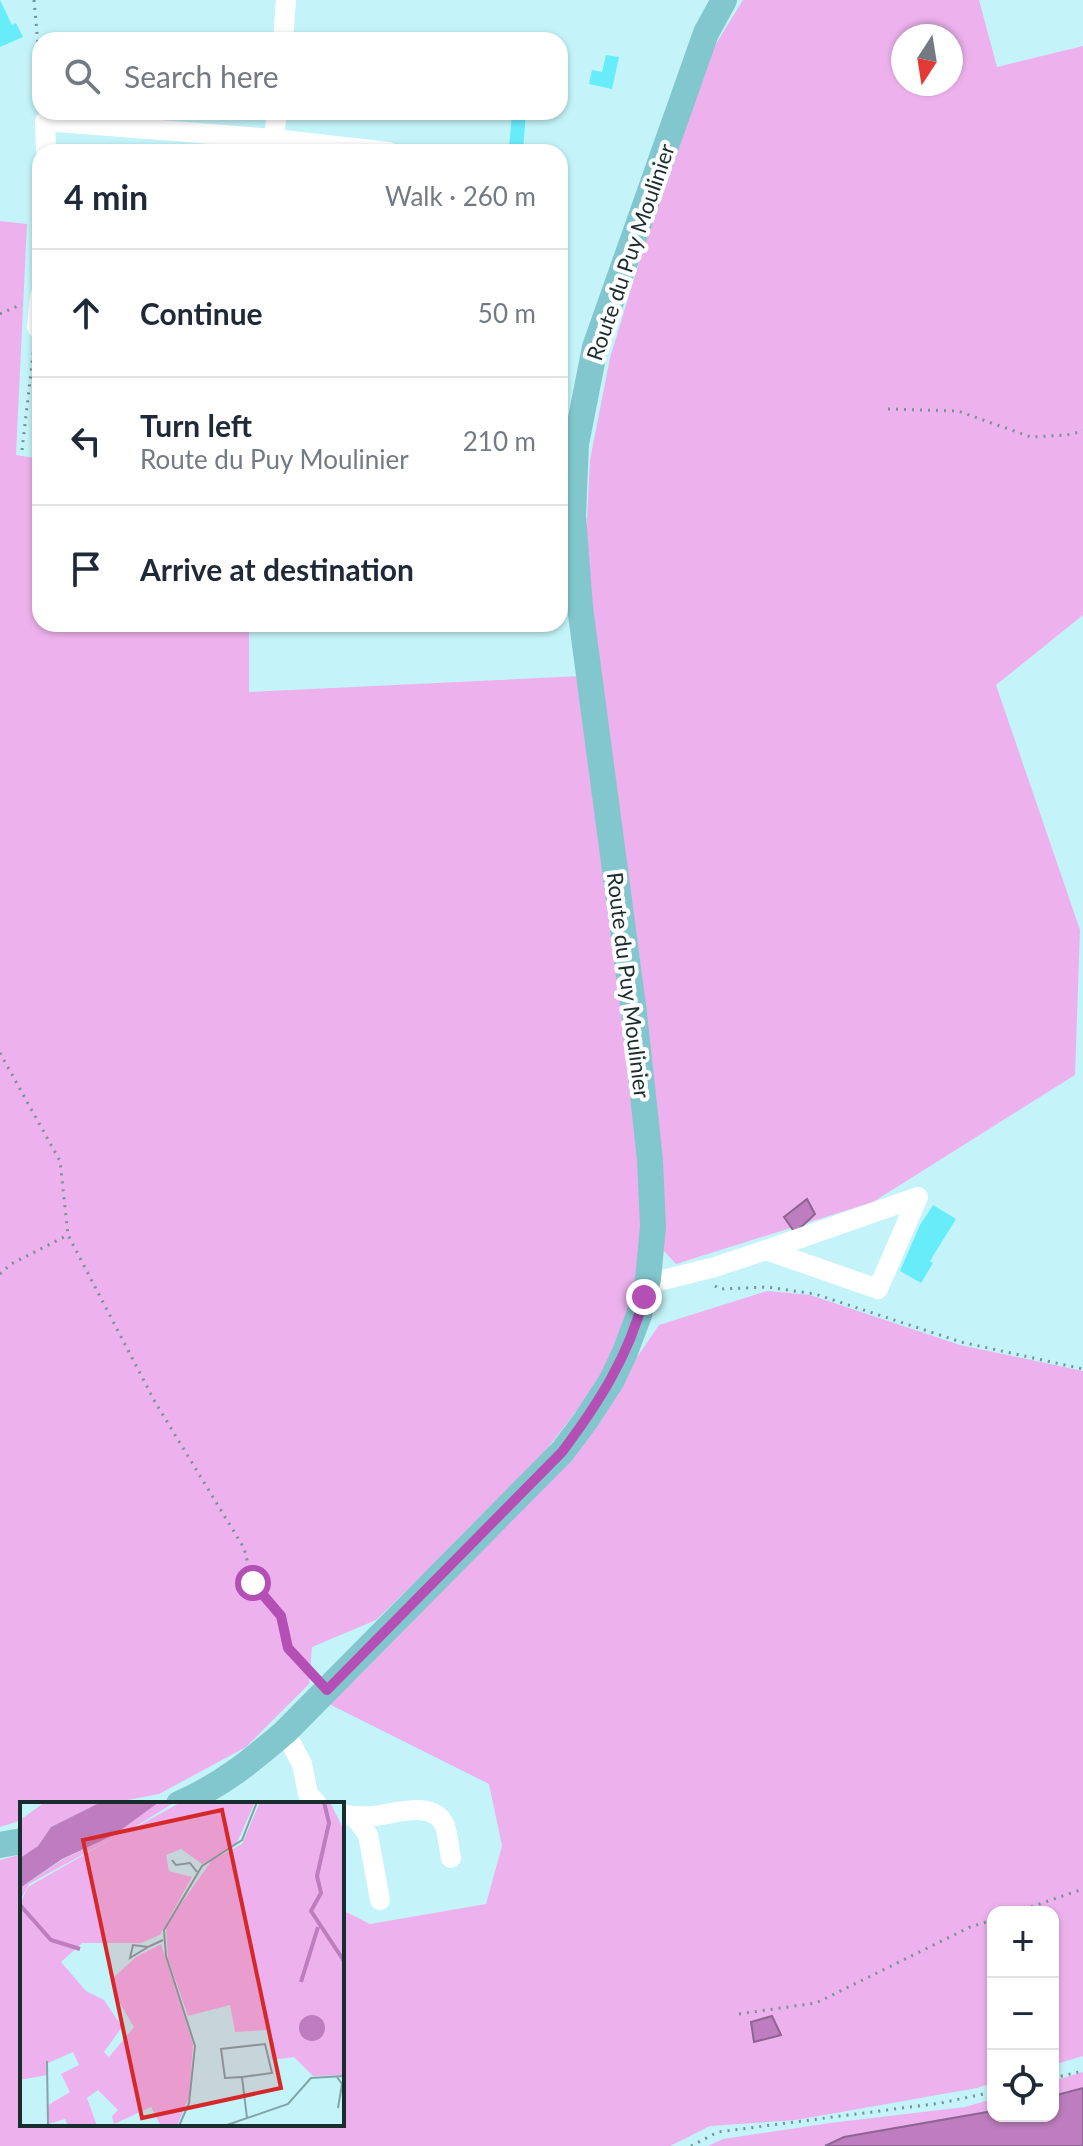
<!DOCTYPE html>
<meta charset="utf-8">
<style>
body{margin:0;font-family:Lato,sans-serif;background:#f2f2f3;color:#1f2937}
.controls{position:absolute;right:24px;bottom:24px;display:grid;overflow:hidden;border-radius:16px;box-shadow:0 2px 6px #0004}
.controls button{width:72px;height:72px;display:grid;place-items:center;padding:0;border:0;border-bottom:2px solid #e0e1e3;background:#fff;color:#1f2937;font:40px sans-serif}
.compass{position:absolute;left:891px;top:24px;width:72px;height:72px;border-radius:50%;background:#fff;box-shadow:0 2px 6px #0004;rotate:192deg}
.stop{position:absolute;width:24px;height:24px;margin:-18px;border:6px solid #b34fb5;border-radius:50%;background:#fff}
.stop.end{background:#b34fb5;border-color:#fff;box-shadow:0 2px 8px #0008}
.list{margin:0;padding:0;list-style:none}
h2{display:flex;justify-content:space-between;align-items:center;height:104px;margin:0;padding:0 32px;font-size:34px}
h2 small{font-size:26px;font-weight:400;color:#747a83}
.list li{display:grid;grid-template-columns:52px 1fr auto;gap:24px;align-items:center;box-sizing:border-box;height:128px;padding:0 32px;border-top:2px solid #e0e1e3}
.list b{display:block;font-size:30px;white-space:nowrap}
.list p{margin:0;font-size:26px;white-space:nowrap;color:#747a83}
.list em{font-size:26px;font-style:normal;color:#747a83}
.icon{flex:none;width:44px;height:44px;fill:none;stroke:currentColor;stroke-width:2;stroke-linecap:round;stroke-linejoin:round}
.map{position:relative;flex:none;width:1083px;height:2146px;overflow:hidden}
.search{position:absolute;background:#fff;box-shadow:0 2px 6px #0004;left:32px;top:32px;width:536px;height:88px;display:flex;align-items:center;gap:20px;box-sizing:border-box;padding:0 28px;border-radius:24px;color:#747a83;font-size:30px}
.panel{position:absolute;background:#fff;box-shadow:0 2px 6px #0004;left:32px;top:144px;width:536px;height:488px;border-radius:24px}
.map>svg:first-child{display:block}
.green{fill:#edb2ed;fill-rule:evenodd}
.water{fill:#bd7dbe;stroke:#8c6593;stroke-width:2}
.building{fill:#67ecf9}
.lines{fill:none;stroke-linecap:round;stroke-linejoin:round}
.path{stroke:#729397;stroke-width:3;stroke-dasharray:2 6;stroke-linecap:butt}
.minor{stroke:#fff;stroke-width:20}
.major{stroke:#82c7cd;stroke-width:26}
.route{stroke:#b34fb5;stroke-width:10}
.labels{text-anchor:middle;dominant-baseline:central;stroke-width:8;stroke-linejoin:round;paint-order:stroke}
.street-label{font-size:22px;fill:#1a2d2e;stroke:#fff}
.inset-river{fill:none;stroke:#bd7dbe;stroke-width:4}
.inset-road{fill:none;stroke:#80a4a8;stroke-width:2}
.view{fill:#d62828;fill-opacity:0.15;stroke:#d62828;stroke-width:4}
.inset-edge{fill:none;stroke:#1a2d2e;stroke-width:4}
</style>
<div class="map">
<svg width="1083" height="2146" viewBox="0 0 1083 2146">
<rect width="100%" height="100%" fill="#c4f4f9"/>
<!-- green -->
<path class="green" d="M743 0H979L997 67 1083 46V615L996 685 1080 930 1075 1075 873 1202 676 1264 664 1251 641 968 614 780 591 600 586 539 590 460 610 358 695 78ZM903 36H951V84H903Z
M0 221 27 224 16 455 40 459V624H249V692L580 676 608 915 638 1129 645 1224 631 1310 597 1384 530 1471 376 1620 312 1647 309 1684 246 1747 159 1794 107 1804H22V1820L0 1827Z
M767 1291 810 1295 960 1345 1083 1371V2056L1053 2065V1912H993V2083L977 2088 796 2120 710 2126 670 2146H0V1860L22 1854V2124H342V1910L370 1924 486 1904 502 1846 489 1784 327 1703 555 1477 659 1325Z
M1083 2072V2088L1053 2096V2081Z
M993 2099V2111L844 2137 825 2146H708L723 2139 830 2123 965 2107Z"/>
<!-- water -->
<path class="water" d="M807 1199 815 1214 795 1233 784 1217Z
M772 2016 781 2035 754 2042 751 2022Z
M1083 2088V2146H825L844 2137 993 2111V2116H1053V2096Z"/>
<!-- building -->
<path class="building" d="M0 0 12 25 16 23 23 37 0 47Z
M606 55 619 57 612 89 589 84 592 70 602 72Z
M512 112H526L523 151 509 150Z
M933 1205 956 1219 930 1261 933 1263 921 1283 900 1271 920 1225Z"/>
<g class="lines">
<!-- path -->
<path class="path" d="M34 0 40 66
M0 314 22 304
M888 409 958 411 1031 437 1067 435 1083 431
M22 450 34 346
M0 1053 60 1161 68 1235 155 1402 244 1548 253 1583 281 1616 288 1648 312 1674
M0 1274 11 1264 68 1235
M715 1286 720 1289 767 1287 815 1294 961 1342 1083 1369
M1016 1912 1083 1889
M739 2014 816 2003 970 1927 993 1920
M1053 2078 1083 2071
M691 2146 718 2132 941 2103 993 2092"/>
<!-- minor -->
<path class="minor" d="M283 40 286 0
M274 139 389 152
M46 152 45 121 274 139 277 112
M40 296 37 327 40 331
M648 1279 663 1280 715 1267 766 1250 878 1289 918 1197 766 1250
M285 1732 302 1764 308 1794 317 1804
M342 1814C353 1817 363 1817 374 1816 395 1814 434 1799 445 1826 448 1836 449 1848 451 1858
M355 1817 368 1835 380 1900"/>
<!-- major -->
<path class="major" d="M179 1804C222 1785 250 1762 285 1732L562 1452 586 1420 612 1380 625 1352 639 1315 648 1279 653 1227 650 1160 634 1013 580 607 573 516 576 444 595 347 706 33 724 0
M0 1845 22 1841"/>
</g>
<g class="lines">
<!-- route -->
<path class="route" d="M253 1583 281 1616 288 1648 327 1690 562 1452C598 1404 629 1356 644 1297"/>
</g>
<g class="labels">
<!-- street labels -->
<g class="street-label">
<text transform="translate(630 252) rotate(-71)">Route du Puy Moulinier</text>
<text transform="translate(629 985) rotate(83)">Route du Puy Moulinier</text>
</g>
</g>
<!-- overview -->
<g transform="translate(20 1802)">
<rect width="324" height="324" fill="#c4f4f9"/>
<path d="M25 0H81L31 25 18 44 0 56V18ZM139 0H155L102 33 161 0H235L216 43 182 62 161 47 146 53 149 69 172 75 140 133 121 141H62L41 160 66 189 84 198 102 225 84 250 89 255 114 225 96 195 93 176 116 155 141 142 173 242 169 295 157 324H141L131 305 94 322 92 314 98 308 78 288 67 296 77 324H48L45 317 29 322 28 303 50 290 41 272 59 263 53 250 28 261 27 273 0 278V102L8 85 95 35 9 82 0 99V86L43 57 94 33 122 7ZM240 0H310L324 28V273L293 274 274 255 252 258 247 228 215 230 210 203 168 214 148 157 146 123 192 58 222 42Z" fill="#edb2ed"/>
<path d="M81 0H139L94 33 42 57 0 86V56L18 44 31 25ZM279 226a13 13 0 1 1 26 0a13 13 0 1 1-26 0Z" fill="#bd7dbe"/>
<path class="inset-river" d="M304 0 309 21 297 74 301 91 291 109 324 159M0 103 31 138 60 147M281 180 298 125"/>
<path class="inset-road" d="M152 58 156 63 170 61 177 70M128 145 110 156 113 143 128 145 143 138M27 259 28 324M222 275 205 276 201 247 245 242 252 271 222 275 227 316M317 275 322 282 318 306M159 324 169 301 175 244 146 154 144 128 182 64 222 38 237 0M204 324 268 302 291 276 324 274"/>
<path class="view" d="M202 8 261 286 122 316 63 38Z"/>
<rect width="324" height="324" class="inset-edge"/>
</g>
</svg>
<div class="controls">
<button>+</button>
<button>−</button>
<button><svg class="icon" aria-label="locate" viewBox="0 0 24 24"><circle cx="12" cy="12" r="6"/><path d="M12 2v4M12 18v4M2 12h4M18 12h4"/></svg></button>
</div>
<svg class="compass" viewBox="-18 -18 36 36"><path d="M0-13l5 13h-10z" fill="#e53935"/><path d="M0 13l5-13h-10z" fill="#747a83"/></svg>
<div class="stop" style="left:253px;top:1583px"></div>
<div class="stop end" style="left:644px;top:1297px"></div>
<div class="search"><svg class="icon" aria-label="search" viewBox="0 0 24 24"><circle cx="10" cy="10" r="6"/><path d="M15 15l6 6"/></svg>Search here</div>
<section class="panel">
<h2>4 min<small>Walk · 260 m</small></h2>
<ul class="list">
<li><svg class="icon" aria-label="ahead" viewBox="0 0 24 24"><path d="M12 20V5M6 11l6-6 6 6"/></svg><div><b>Continue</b></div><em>50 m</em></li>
<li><svg class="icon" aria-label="left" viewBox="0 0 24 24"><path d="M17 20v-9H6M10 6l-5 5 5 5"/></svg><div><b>Turn left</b><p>Route du Puy Moulinier</p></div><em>210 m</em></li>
<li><svg class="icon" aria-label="arrive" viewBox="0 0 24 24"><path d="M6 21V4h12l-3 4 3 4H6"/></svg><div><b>Arrive at destination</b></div></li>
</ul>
</section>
</div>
